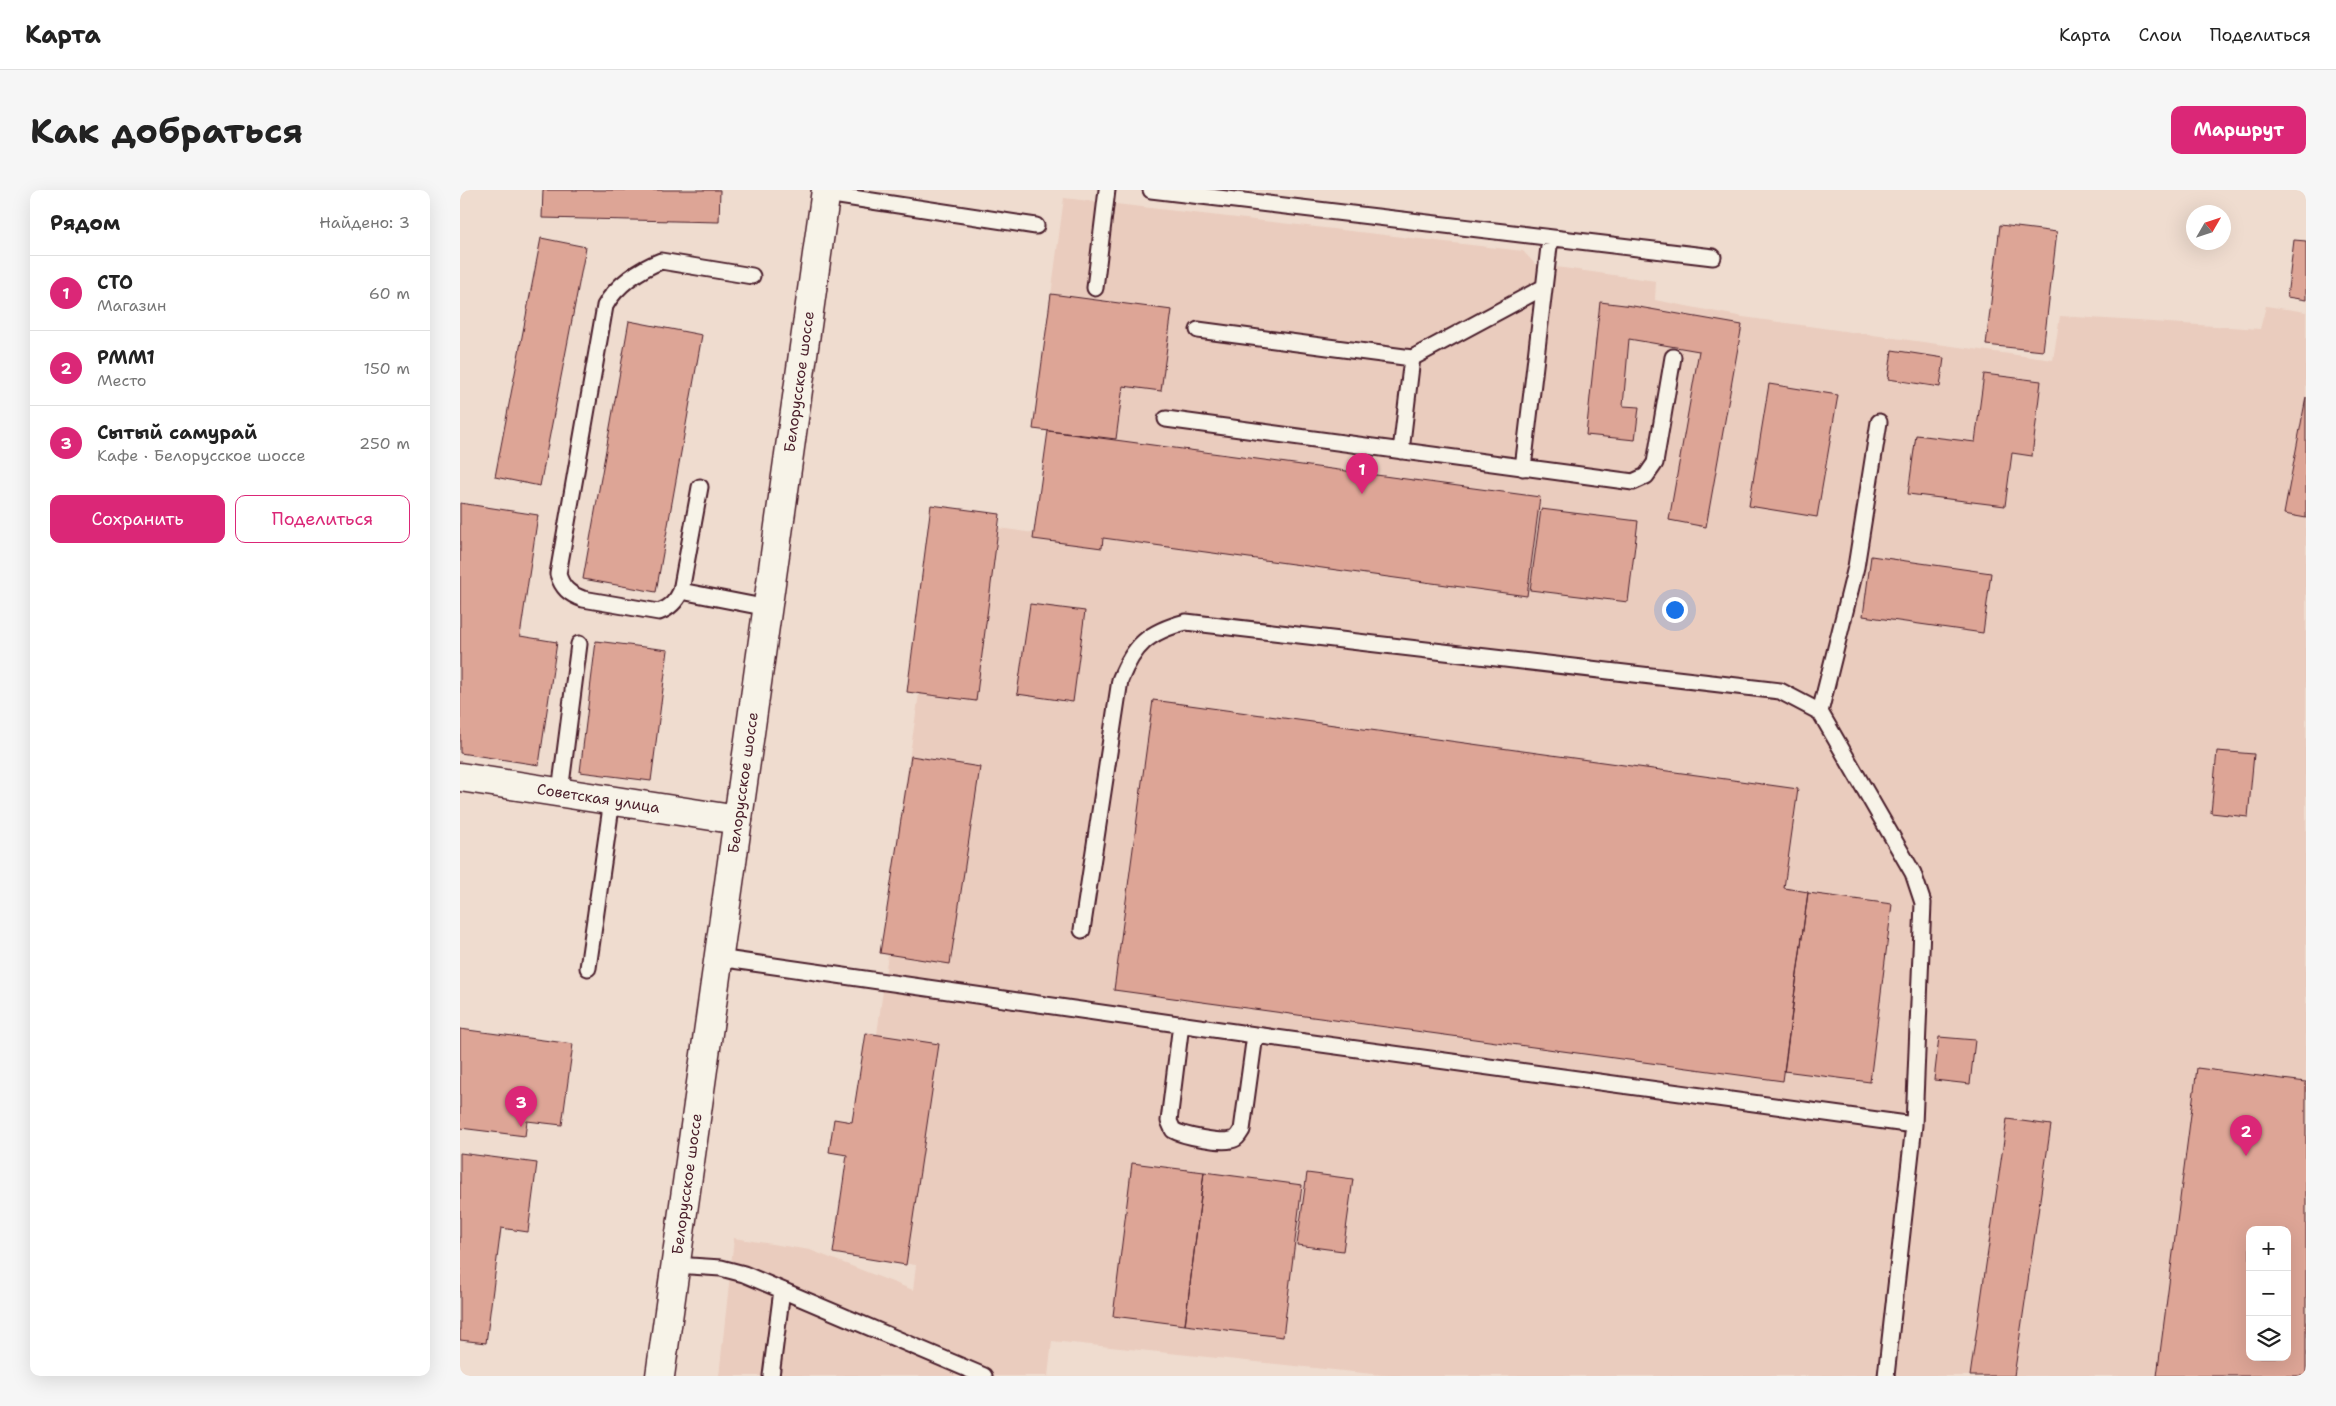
<!DOCTYPE html>
<html lang="ru">
<meta charset="utf-8">
<style>
body{margin:0;font-family:"Shantell Sans",sans-serif;background:#f6f6f6;color:#222}
.controls{position:absolute;right:15px;bottom:15px;display:grid;overflow:hidden;border-radius:10px;box-shadow:0 5px 20px #0002}
.controls button{width:45px;height:45px;display:grid;place-items:center;padding:0;border:0;border-bottom:1px solid #e0e0e0;background:#fff;color:#222;font:25px sans-serif}
.compass{position:absolute;left:1726px;top:15px;width:45px;height:45px;border-radius:50%;background:#fff;box-shadow:0 5px 20px #0002;rotate:51deg}
.you{position:absolute;left:1214px;top:419px;width:18px;height:18px;margin:-12px;border:4px solid #fff;border-radius:50%;background:#1a73e8;box-shadow:0 0 0 8px #1a73e833}
.badge{display:grid;place-items:center;width:32px;height:32px;border-radius:50%;background:#db2777;color:#fff;font-size:16px;font-weight:700}
.pin{position:absolute;translate:-50% -41px;filter:drop-shadow(0 1px 2px #0008)}
.pin::after{content:'';position:absolute;top:26px;width:18px;height:15px;background:inherit;clip-path:polygon(0 0,100% 0,50% 100%)}
.list{margin:0;padding:0;list-style:none}
h2{display:flex;justify-content:space-between;align-items:center;height:65px;margin:0;padding:0 20px;font-size:21px}
h2 small{font-size:16px;font-weight:400;color:#767676}
.list li{display:grid;grid-template-columns:32px 1fr auto;gap:15px;align-items:center;box-sizing:border-box;height:75px;padding:0 20px;border-top:1px solid #e0e0e0}
.list b{display:block;font-size:19px;white-space:nowrap}
.list p{margin:0;font-size:16px;white-space:nowrap;color:#767676}
.list em{font-size:16px;font-style:normal;color:#767676}
.actions{display:flex;gap:10px;padding:15px 20px}
.actions a{flex:1;padding:11px 0;border:1px solid #db2777;border-radius:10px;text-align:center;font-size:18px;color:#db2777}
.actions .main{background:#db2777;color:#fff}
.icon{flex:none;width:28px;height:28px;fill:none;stroke:currentColor;stroke-width:2;stroke-linecap:round;stroke-linejoin:round}
.map{position:relative;flex:none;width:1846px;height:1186px;overflow:hidden;border-radius:10px}
header{display:flex;align-items:center;gap:30px;box-sizing:border-box;height:70px;padding:0 25px;background:#fff;border-bottom:1px solid #e0e0e0}
header strong{font-size:24px}
nav{display:flex;gap:28px;margin-inline-start:auto;font-size:18px}
.intro{display:flex;align-items:center;justify-content:space-between;box-sizing:border-box;height:120px;padding:0 30px}
h1{margin:0;font-size:35px}
.button{padding:12px 22px;border-radius:10px;background:#db2777;color:#fff;font-size:18px;font-weight:700}
main{display:flex;gap:30px;padding:0 30px}
aside{flex:1;background:#fff;border-radius:10px;box-shadow:0 5px 20px #0002}
.map>svg:first-child{display:block}
.built{fill:#eaccbe;fill-rule:evenodd}
.building{fill:#dda596;stroke:#4a1f2b;fill-rule:evenodd}
.lines{fill:none;stroke-linecap:round;stroke-linejoin:round}
.lane-casing{stroke:#4a1f2b;stroke-width:19}
.street-casing{stroke:#4a1f2b;stroke-width:31}
.lane{stroke:#f7f3e8;stroke-width:15}
.street{stroke:#f7f3e8;stroke-width:28}
.labels{text-anchor:middle;dominant-baseline:central;stroke-width:4;stroke-linejoin:round;paint-order:stroke}
.street-label{font-size:15px;fill:#4a1f2b;stroke:#f7f3e8}
</style>
<header>
<strong>Карта</strong>
<nav><a>Карта</a><a>Слои</a><a>Поделиться</a></nav>
</header>
<div class="intro"><h1>Как добраться</h1><a class="button">Маршрут</a></div>
<main>
<aside>
<h2>Рядом<small>Найдено: 3</small></h2>
<ul class="list">
<li><span class="badge">1</span><div><b>СТО</b><p>Магазин</p></div><em>60 m</em></li>
<li><span class="badge">2</span><div><b>РММ1</b><p>Место</p></div><em>150 m</em></li>
<li><span class="badge">3</span><div><b>Сытый самурай</b><p>Кафе · Белорусское шоссе</p></div><em>250 m</em></li>
</ul>
<div class="actions"><a class="main">Сохранить</a><a>Поделиться</a></div>
</aside>
<div class="map">
<svg width="1846" height="1186" viewBox="0 0 1846 1186">
<rect width="100%" height="100%" fill="#efdccf"/>
<filter id="ink" filterUnits="userSpaceOnUse"><feTurbulence type="fractalNoise" baseFrequency=".02" numOctaves="2"/><feDisplacementMap in="SourceGraphic" scale="10" xChannelSelector="R" yChannelSelector="G"/><feConvolveMatrix kernelMatrix="1 2 1 2 8 2 1 2 1" color-interpolation-filters="sRGB"/></filter>
<g filter="url(#ink)">
<!-- built -->
<path class="built" d="M604 8 1063 61 1075 74 1196 91 1195 110 1283 127 1593 170 1600 126 1800 139 1806 116 1846 122V1186H932L592 1151 588 1186H259L274 1048 350 1060 453 1100 456 1075 373 1063 387 965 369 962 374 929 392 931 406 843 417 844 428 764 420 763 459 504 447 502 471 315 540 324 538 338 574 343 588 242 573 239ZM1790 1040H1827V1167H1790Z"/>
<!-- building -->
<path class="building" d="M83 0H260L259 32 82 28Z
M1540 35 1597 42 1583 161 1526 155Z
M81 48 126 57 80 296 35 287Z
M1834 50 1846 51V110L1827 107Z
M591 104 712 120 701 201 663 196 656 249 573 239Z
M1140 112 1173 116 1282 135 1246 337 1209 330 1239 161 1169 149 1163 216 1179 217 1175 250 1126 245Z
M169 131 242 145 196 402 123 389Z
M1432 160 1484 168 1480 197 1428 189Z
M1524 184 1581 191 1572 266 1552 263 1545 316 1448 304 1456 245 1515 252Z
M1309 194 1378 205 1357 327 1289 316Z
M1846 207V328L1824 324Z
M588 241 1080 307 1067 406 643 348 642 358 573 349Z
M0 313 78 325 60 446 97 452 79 575 0 563Z
M471 315 540 324 516 511 447 502Z
M1081 319 1178 331 1168 412 1070 400Z
M1411 366 1531 383 1523 443 1403 426Z
M570 414 625 421 613 512 557 504Z
M136 451 208 460 191 591 120 582Z
M693 510 1338 599 1324 698 1348 702 1323 891 654 800Z
M1757 561 1794 564 1788 627 1751 623Z
M451 566 520 577 490 774 420 763Z
M1348 703 1432 714 1410 892 1324 881Z
M0 839 113 854 102 935 67 931 65 946 0 938Z
M406 843 479 854 446 1075 373 1063 387 965 369 962 374 929 392 932Z
M1479 847 1515 850 1510 894 1474 890Z
M1737 878 1846 892V1186H1697ZM1790 1040H1827V1167H1790Z
M1547 929 1591 935 1554 1186H1510Z
M0 963 77 973 68 1042 41 1038 26 1153 0 1150Z
M672 973 744 982 725 1135 653 1126Z
M744 982 842 995 823 1147 725 1135Z
M847 983 893 989 883 1061 837 1055Z"/>
<g class="lines">
<defs>
<path id="lane" d="M691 0 1253 67
M366 4 576 36
M635 98 647 0
M738 140 952 168 1084 97
M706 229 1173 292 1186 286 1195 273 1213 167
M941 261 952 168
M1063 278 1090 48
M240 297 221 401C216 412 210 418 199 422L123 409C109 404 102 398 98 384L145 116C156 95 180 79 201 71L292 86
M221 401 308 418
M1360 522 1396 377 1419 232
M100 602 119 454
M622 740 660 490C674 455 688 442 726 432L1320 501 1360 522 1453 683 1463 713 1454 935
M258 768 795 845 1454 935 1426 1186
M128 778 152 610
M721 834 709 931 713 940C723 946 760 953 771 950 777 949 779 945 782 940L795 845
M215 1075 261 1078 284 1084 524 1186
M311 1186 322 1100"/>
<g id="street">
<path id="s1" d="M0 587 278 630"/>
<path id="s2" d="M200 1186 366 0"/>
</g>
</defs>
<!-- lane casing -->
<use href="#lane" class="lane-casing"/>
<!-- street casing -->
<use href="#street" class="street-casing"/>
<!-- lane -->
<use href="#lane" class="lane"/>
<!-- street -->
<use href="#street" class="street"/>
</g>
</g>
<g class="labels">
<!-- street labels -->
<g class="street-label">
<text stroke="none"><textPath href="#s2" startOffset="1004">Белорусское шоссе</textPath></text>
<text stroke="none"><textPath href="#s2" startOffset="599">Белорусское шоссе</textPath></text>
<text stroke="none"><textPath href="#s1" startOffset="140">Советская улица</textPath></text>
<text stroke="none"><textPath href="#s2" startOffset="194">Белорусское шоссе</textPath></text>
</g>
</g>
</svg>
<div class="controls">
<button>+</button>
<button>−</button>
<button><svg class="icon" aria-label="layers" viewBox="0 0 24 24"><path d="M12 4l9 5-9 5-9-5zM3 14l9 5 9-5"/></svg></button>
</div>
<svg class="compass" viewBox="-18 -18 36 36"><path d="M0-13l5 13h-10z" fill="#e53935"/><path d="M0 13l5-13h-10z" fill="#767676"/></svg>
<div class="you"></div>
<div class="pin badge" style="left:902px;top:304px">1</div>
<div class="pin badge" style="left:1786px;top:966px">2</div>
<div class="pin badge" style="left:61px;top:937px">3</div>
</div>
</main>
